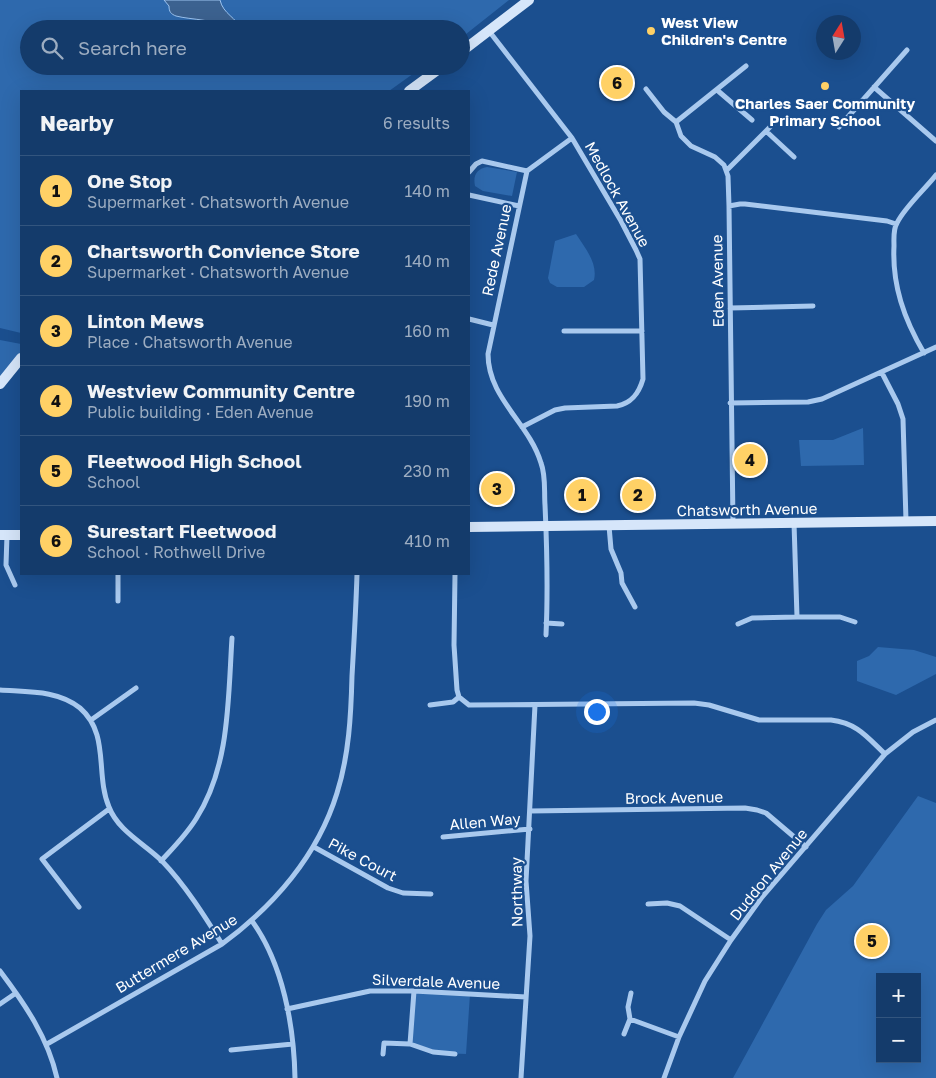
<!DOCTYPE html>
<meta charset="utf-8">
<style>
body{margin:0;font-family:"Golos Text",sans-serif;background:#1d4271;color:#f1f3f6}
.controls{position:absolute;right:15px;bottom:15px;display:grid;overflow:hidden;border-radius:0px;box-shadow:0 5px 20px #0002}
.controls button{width:45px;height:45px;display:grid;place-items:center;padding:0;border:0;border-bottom:1px solid #33557e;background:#143b6b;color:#f1f3f6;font:25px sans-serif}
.compass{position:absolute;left:816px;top:15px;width:45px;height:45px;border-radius:50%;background:#143b6b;box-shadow:0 5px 20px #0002;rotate:11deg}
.you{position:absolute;left:596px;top:711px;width:18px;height:18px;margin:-12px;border:4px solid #fff;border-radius:50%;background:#1a73e8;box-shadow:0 0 0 8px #1a73e833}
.badge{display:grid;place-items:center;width:32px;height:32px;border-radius:50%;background:#ffd166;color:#111;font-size:16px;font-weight:700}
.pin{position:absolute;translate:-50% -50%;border:2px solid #fff;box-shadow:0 1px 5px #0006}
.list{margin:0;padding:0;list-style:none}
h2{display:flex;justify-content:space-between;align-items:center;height:65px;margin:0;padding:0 20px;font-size:21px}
h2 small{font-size:16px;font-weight:400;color:#9dadc1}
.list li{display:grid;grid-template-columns:32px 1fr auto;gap:15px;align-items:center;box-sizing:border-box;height:70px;padding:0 20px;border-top:1px solid #33557e}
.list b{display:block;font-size:19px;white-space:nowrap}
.list p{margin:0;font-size:16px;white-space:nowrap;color:#9dadc1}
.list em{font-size:16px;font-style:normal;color:#9dadc1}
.icon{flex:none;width:28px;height:28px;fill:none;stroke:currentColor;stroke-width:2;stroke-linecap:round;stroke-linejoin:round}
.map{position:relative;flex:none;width:936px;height:1078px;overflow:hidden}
.search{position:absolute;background:#143b6b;box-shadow:0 5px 20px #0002;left:20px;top:20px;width:450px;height:55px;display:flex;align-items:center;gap:12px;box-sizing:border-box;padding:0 18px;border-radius:28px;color:#9dadc1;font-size:19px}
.panel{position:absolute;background:#143b6b;box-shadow:0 5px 20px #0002;left:20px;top:90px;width:450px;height:485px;border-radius:0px}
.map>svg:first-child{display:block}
.green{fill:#2e69ad;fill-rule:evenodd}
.water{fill:#3c6290;stroke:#9cc4f0}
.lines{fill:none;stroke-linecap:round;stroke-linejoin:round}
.street{stroke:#a9c9ee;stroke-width:5}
.secondary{stroke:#d6e6fa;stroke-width:10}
.poi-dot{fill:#ffd166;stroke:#1b4f8f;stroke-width:2}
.labels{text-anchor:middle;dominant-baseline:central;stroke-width:4.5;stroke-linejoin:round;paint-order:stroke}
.poi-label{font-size:15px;font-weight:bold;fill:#fff;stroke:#1b4f8f;text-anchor:start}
.street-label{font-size:15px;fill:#fff;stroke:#1b4f8f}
</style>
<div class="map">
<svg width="936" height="1078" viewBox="0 0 936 1078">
<rect width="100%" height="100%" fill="#1b4f8f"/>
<!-- green -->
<path class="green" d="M0 0H509L461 38V29H29V66H424L389 91H21V333L0 328Z
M487 167 517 172 512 196 483 191 475 186C473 176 476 169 487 167Z
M576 234C585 248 598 263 594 280L584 287H557L550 283 548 278 555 241Z
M0 340 21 344V358L0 384Z
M863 428 864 465 801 466 799 440H833Z
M878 647 914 650 936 657V674L896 695 857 681V661L869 656Z
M918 796 936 803V1078H733L817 924 826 910 853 886ZM880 977H917V1059H880Z
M414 991 470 994 466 1054 442 1053 410 1044Z"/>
<!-- water -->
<path class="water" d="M164 0H220C223 14 237 18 241 29H228C217 19 191 20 176 16 171 14 169 12 169 6Z"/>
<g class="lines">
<!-- street -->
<path class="street" d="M489 31 572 138 621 221 636 250 640 259 643 379C639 393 632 403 617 406L565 408 555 410 522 427
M874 87 936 141
M646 89 664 112 676 122 681 136 691 146 715 157 724 165 728 176 729 206
M717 90 752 120
M676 122 746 66
M839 127 907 50
M767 132 794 157
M727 170 775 122
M469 172 476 164 482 161 527 171
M469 195 519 206
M730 308 813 306
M469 319 493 325
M564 331H642
M924 353C904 319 892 285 894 246 894 239 893 229 897 223 904 208 925 189 936 175
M882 373 898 404 903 419 906 521
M730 403 808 402 822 399 936 347
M794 523 797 617
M733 524 729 206 740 204H745L887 221 896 224
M609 526 611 549 621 573 622 583 635 607
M7 535 6 565 15 585
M455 574 454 645 457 690 459 697 469 705 694 703 709 705 759 720H831C857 723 867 737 885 754
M118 601V574
M546 623 562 624
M738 624 752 618 797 617H840L855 622
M546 635C548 592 547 548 545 505 544 491 546 476 541 463 529 423 488 398 488 354L527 171 572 138
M0 690C27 692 58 690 80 708 110 734 95 774 109 807 118 831 145 844 162 861 185 885 204 915 222 944
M430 705 453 702 459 697
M91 720 136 688
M530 811 745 808 757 810 766 813 806 847
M443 837 530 829
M314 847 388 888 403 893 431 894
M161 861C174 847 186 835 196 819 230 766 228 699 232 638
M648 904 667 903 680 906 731 940
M79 907 42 859 109 809
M252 921C283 964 294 1026 295 1078
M0 971C25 1004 48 1038 57 1078
M0 1004 16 993
M287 1009 370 991H414L526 997
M630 1019 679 1037
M624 1034 630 1019 628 1007 631 993
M47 1044 222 944C274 906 318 855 337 793 349 755 351 715 352 676 354 642 356 608 357 574
M410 1044 414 991
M231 1050 293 1044
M383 1054 384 1043 410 1044 433 1052 455 1054
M521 1078 530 936 526 881 535 705
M664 1078 679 1037 705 981 731 940 762 897 885 754 913 732 936 720"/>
<!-- secondary -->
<path class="secondary" d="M461 52 529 0
M409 91 443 66
M0 384 21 358
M469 527 936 521
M0 535H21"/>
</g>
<!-- markers -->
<g class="poi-dot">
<circle cx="651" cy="31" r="5"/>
<circle cx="825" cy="86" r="5"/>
</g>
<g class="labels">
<!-- poi labels -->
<g class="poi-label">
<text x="661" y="22">West View<tspan x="661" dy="17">Children's Centre</tspan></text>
<text x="825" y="103" text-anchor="middle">Charles Saer Community<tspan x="825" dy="17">Primary School</tspan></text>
</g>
<!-- street labels -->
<g class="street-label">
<text transform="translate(618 194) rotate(61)">Medlock Avenue</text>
<text transform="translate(496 250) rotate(-78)">Rede Avenue</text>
<text transform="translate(717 281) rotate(-91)">Eden Avenue</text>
<text transform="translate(747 509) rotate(-1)">Chatsworth Avenue</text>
<text transform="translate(674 797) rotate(-1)">Brock Avenue</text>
<text transform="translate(485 821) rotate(-5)">Allen Way</text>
<text transform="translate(363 859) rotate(28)">Pike Court</text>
<text transform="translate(768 874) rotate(-51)">Duddon Avenue</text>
<text transform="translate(516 892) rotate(-91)">Northway</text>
<text transform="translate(176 953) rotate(-31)">Buttermere Avenue</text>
<text transform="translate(436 981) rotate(2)">Silverdale Avenue</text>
</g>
</g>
</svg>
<div class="controls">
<button>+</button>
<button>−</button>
</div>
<svg class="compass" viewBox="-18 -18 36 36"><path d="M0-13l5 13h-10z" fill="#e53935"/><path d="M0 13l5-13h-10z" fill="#9dadc1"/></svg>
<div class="you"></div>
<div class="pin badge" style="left:582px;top:495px">1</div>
<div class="pin badge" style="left:638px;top:495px">2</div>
<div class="pin badge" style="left:497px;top:489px">3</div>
<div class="pin badge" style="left:750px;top:460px">4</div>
<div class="pin badge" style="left:872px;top:941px">5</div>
<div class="pin badge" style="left:617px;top:83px">6</div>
<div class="search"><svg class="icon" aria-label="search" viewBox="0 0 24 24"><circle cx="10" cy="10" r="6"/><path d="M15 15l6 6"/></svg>Search here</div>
<section class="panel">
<h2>Nearby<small>6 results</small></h2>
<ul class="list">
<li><span class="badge">1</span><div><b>One Stop</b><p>Supermarket · Chatsworth Avenue</p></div><em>140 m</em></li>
<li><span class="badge">2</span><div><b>Chartsworth Convience Store</b><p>Supermarket · Chatsworth Avenue</p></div><em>140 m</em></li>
<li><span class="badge">3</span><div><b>Linton Mews</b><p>Place · Chatsworth Avenue</p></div><em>160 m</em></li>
<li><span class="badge">4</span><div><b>Westview Community Centre</b><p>Public building · Eden Avenue</p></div><em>190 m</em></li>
<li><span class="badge">5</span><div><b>Fleetwood High School</b><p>School</p></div><em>230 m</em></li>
<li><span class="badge">6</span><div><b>Surestart Fleetwood</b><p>School · Rothwell Drive</p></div><em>410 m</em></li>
</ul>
</section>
</div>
